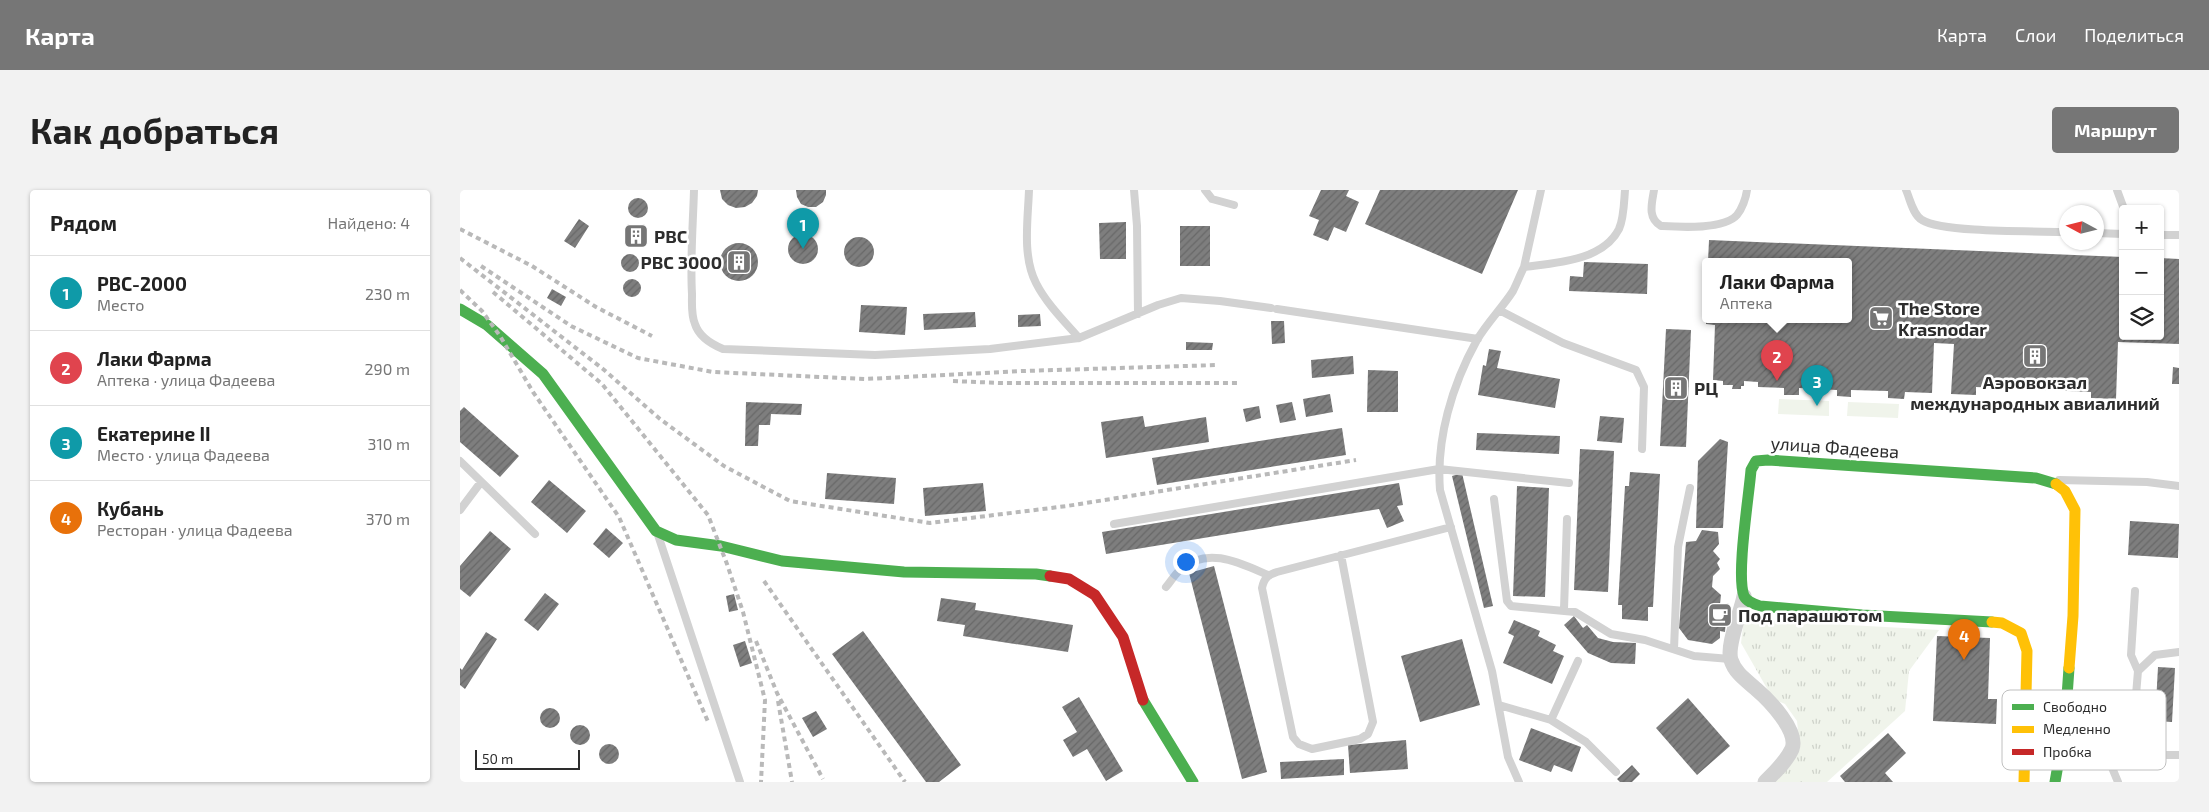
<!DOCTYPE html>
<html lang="ru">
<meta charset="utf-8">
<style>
body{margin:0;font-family:"Exo 2",sans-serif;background:#f2f2f2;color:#222}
.controls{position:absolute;right:15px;top:15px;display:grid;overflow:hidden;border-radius:5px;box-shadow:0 1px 4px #0004}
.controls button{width:45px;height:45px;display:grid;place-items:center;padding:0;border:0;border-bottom:1px solid #e0e0e0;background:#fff;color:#222;font:25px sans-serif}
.compass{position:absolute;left:1599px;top:15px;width:45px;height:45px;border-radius:50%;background:#fff;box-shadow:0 1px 4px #0004;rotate:277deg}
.scale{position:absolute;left:15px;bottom:12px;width:105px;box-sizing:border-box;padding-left:5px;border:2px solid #2d2d2d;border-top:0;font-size:14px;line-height:18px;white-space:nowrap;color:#2d2d2d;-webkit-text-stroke:4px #fff;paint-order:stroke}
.you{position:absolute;left:725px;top:371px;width:18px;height:18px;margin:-12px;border:4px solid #fff;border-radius:50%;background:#1a73e8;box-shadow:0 0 0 8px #1a73e833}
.badge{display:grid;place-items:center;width:32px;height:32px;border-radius:50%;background:#767676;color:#fff;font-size:16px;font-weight:700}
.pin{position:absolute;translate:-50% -41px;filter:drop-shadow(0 1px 2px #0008)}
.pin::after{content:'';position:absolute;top:26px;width:18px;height:15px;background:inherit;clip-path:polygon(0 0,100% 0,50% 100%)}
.popup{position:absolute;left:1242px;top:68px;width:150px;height:65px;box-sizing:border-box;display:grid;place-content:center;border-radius:5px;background:#fff;filter:drop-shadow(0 1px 4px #0005);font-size:16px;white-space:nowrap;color:#767676}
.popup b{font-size:19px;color:#222}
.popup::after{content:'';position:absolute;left:50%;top:100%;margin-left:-10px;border:10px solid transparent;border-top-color:#fff}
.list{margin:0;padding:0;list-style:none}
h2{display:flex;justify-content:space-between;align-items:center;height:65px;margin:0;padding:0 20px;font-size:21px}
h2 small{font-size:16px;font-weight:400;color:#767676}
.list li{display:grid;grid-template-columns:32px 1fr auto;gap:15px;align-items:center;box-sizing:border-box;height:75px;padding:0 20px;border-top:1px solid #e0e0e0}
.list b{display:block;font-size:19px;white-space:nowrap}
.list p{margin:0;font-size:16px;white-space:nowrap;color:#767676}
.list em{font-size:16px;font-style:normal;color:#767676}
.icon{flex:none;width:28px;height:28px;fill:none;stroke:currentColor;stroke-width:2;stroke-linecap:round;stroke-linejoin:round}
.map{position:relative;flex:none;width:1719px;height:592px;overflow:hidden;border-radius:5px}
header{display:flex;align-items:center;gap:30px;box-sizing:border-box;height:70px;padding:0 25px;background:#767676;color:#fff}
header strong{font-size:24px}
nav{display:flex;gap:28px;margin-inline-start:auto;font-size:18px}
.intro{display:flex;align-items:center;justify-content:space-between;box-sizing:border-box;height:120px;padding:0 30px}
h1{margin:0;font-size:35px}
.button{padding:12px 22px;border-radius:5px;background:#767676;color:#fff;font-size:18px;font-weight:700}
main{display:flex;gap:30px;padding:0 30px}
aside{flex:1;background:#fff;border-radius:5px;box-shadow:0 1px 4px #0004}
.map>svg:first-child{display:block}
.grass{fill:#f0f4eb}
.park{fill:url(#park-tufts)}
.building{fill:url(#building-hatch)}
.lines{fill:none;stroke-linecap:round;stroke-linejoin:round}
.lane{stroke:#d2d2d2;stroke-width:8}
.street{stroke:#d2d2d2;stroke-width:15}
.fast{stroke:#4caf50;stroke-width:11}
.slow{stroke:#ffc107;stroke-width:11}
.jam{stroke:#c62828;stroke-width:11}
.rail{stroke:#b9b9b9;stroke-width:4;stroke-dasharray:5 4;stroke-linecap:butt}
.labels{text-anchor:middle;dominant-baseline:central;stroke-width:5;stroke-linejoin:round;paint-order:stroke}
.poi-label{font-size:18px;font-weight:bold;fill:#2d2d2d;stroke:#fff;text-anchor:start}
.street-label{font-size:18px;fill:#2d2d2d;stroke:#fff}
.key{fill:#fff;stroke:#c0c0c0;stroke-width:1}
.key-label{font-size:14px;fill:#2d2d2d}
</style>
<header>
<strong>Карта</strong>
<nav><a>Карта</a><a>Слои</a><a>Поделиться</a></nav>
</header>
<div class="intro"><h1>Как добраться</h1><a class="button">Маршрут</a></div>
<main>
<aside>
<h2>Рядом<small>Найдено: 4</small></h2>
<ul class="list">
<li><span class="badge" style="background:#0f9aa8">1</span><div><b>РВС-2000</b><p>Место</p></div><em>230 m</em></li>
<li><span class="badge" style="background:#e0444e">2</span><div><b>Лаки Фарма</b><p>Аптека · улица Фадеева</p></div><em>290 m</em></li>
<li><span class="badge" style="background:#0f9aa8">3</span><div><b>Екатерине II</b><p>Место · улица Фадеева</p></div><em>310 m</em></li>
<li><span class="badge" style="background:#e8710a">4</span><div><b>Кубань</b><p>Ресторан · улица Фадеева</p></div><em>370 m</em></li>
</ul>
</aside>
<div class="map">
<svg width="1719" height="592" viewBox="0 0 1719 592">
<defs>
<pattern id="park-tufts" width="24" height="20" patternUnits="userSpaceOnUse" patternTransform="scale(1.25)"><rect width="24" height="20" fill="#f0f4eb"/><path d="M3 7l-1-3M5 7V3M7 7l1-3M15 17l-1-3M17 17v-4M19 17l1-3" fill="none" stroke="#ced2ca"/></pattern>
<pattern id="building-hatch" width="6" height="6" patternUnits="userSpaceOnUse" patternTransform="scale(1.25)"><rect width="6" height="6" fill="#7e7e7e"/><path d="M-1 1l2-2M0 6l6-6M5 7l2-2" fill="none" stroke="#686868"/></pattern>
</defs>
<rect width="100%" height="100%" fill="#fff"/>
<!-- grass -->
<path class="grass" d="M1319 209 1369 211V226L1318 224Z
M1388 212 1439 214 1438 228 1387 226Z"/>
<!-- park -->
<path class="park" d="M1284 429 1479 440 1449 481 1445 521 1367 592H1311L1339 551 1337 531 1325 514 1313 509 1281 453Z"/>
<!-- building -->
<path class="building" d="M260 0H298L297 6 292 13 285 17 276 18 268 15 262 9Z
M336 0H366V5L363 12 356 17H348L341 14 337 7Z
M861 0H889L886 6 899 12 886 42 874 37 868 51 853 45 859 30 849 26Z
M920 0H1058L1022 84 905 34Z
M168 18a10 10 0 1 1 20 0a10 10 0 1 1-20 0Z
M119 29 129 36 115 58 104 51Z
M666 32V69H640L639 33Z
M166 46a10 10 0 1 1 20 0a10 10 0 1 1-20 0Z
M720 36H750V76H720Z
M328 59a15 15 0 1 1 30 0a15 15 0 1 1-30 0Z
M384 62a15 15 0 1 1 30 0a15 15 0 1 1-30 0Z
M1249 50 1663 67V146H1700V68L1719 69V154L1658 152 1656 209 1631 208V202L1516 197V205L1491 204 1494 154 1474 153 1472 203 1445 202 1444 209 1428 208V201L1391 200V207L1377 206V200L1339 198V205H1324V198L1298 197V192L1284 191V196H1281V199H1272L1273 195H1263V191L1253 190 1255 135 1246 134V130H1388V72H1248Z
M260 72a19 19 0 1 1 38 0a19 19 0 1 1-38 0Z
M161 73a9 9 0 1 1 18 0a9 9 0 1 1-18 0Z
M1124 72 1188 74 1187 104 1109 101 1110 86 1123 87Z
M163 98a9 9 0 1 1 18 0a9 9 0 1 1-18 0Z
M92 99 106 107 101 116 87 108Z
M401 115 447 117 445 145 399 142Z
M515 122 516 137 464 140 463 124Z
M580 124 581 136 558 137V125Z
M811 131H824L825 153 812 154Z
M1206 139 1231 140 1226 257 1200 256Z
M726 152 753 153 752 160H726Z
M1029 159 1041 161 1037 178 1100 189 1095 218 1018 205 1023 175 1026 176Z
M893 166 894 184 852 188 851 170Z
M1713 177 1719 178V194H1712Z
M908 180 938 181V222H907Z
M870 204 873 222 846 227 843 209Z
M286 212 342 214 341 225 311 224 310 235H299L298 256H285Z
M832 212 836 230 820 233 816 215Z
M799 216 801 228 786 232 783 219Z
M4 217 59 266 40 287 0 252V221Z
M683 226 685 237 746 227 749 252 646 268 641 232Z
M1140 226 1164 228 1162 253 1137 251Z
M882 238 886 265 697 295 692 268Z
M1017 243 1100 246 1099 264 1016 260Z
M1260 249 1268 252 1263 338H1236L1238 271Z
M1120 259 1154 261 1148 402 1114 400Z
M1170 282 1200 284 1193 417H1188V431L1162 429V415H1158L1165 296H1169Z
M367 283 436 288 434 314 365 309Z
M1002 283 1033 416 1024 418 992 286Z
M89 290 126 321 107 343 71 312Z
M523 293 526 321 465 326 463 298Z
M939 293 943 315 937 316 944 331 927 338 919 319 646 364 642 342Z
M1057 296 1089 298 1085 407 1053 406Z
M1670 331 1719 334 1718 368 1668 365Z
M146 338 163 353 149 368 133 354Z
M1242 340 1258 342 1259 354 1253 361 1260 369 1257 373 1260 379 1253 386 1252 397 1261 405 1260 414H1267L1265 442 1260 441V448L1252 454 1228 450 1219 438 1226 352 1236 351Z
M30 341 51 359 10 407 0 399V376Z
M754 376 807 582 782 589 729 383Z
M85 403 99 414 78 441 64 430Z
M274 404 278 420 269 422 266 406Z
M481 408 516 413 515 420 613 435 608 462 503 446 505 435 477 431Z
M1114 426 1123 438 1127 435 1138 448 1153 452 1176 453 1175 474 1151 473 1128 463 1104 435Z
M1054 430 1080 441 1078 446 1096 455 1093 461 1104 466 1092 494 1043 473 1054 446 1048 443Z
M403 441 501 575 479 592H466L372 464Z
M26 442 37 449 5 499 0 495V478L2 480Z
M1477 446 1530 448 1528 509H1537L1536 534 1473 531Z
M1002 449 1020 515 960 532 941 466Z
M285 451 292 473 280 477 273 455Z
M1698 477 1715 478 1712 532 1695 531Z
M619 507 663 581 646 591 627 559 613 567 603 550 617 542 602 517Z
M1228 508 1270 556 1237 585 1196 538Z
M80 528a10 10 0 1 1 20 0a10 10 0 1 1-20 0Z
M356 521 367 539 353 547 342 528Z
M110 545a10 10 0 1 1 20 0a10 10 0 1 1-20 0Z
M1071 538 1121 557 1112 582 1094 575 1091 582 1059 570Z
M1428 543 1446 563 1425 583 1433 592H1385L1380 586Z
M946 550 948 579 890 583 888 555Z
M139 564a10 10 0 1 1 20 0a10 10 0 1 1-20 0Z
M884 569V585L821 589 820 572Z
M1172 575 1180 584 1172 592H1160L1157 589Z"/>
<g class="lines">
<!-- lane -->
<path class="lane" d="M234 0C233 35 230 69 232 104 232 114 231 125 235 134 239 147 251 154 263 159L415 165 530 159 619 148 698 115 721 108 760 111 811 118
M569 0C568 29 562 66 576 93 586 113 604 131 619 148
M674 0 677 36 678 124
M745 0 752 9 774 15
M1194 0C1192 13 1187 28 1201 36 1219 37 1264 40 1277 25 1282 19 1286 8 1287 0
M1446 0C1450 9 1453 25 1462 30 1483 43 1577 41 1606 42
M1657 0 1664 19
M1636 43 1663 44
M1700 45H1719
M1064 77 1081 0
M817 119 1018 149
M1039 120 1103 153 1176 180 1184 197 1182 259
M0 271 75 344
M1599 290 1687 292 1719 296
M1034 309 1047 411 1051 416 1115 422 1151 444 1185 450 1234 466 1270 469
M0 320 21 292
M654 334 979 279 1109 293
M198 345 280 592
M881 365 913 532 908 544 900 549 852 559 839 554 833 547 802 398C804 388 808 385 817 382L991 337
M706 397C711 391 715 384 721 379 748 356 780 373 808 385
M1675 401 1671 465 1678 481
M1104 419 1107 329
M1214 459 1218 357 1230 298
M1039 515 1091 530 1126 552 1156 582
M1091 530 1118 471
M1671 565 1678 481 1695 465 1719 462
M1648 568 1671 565H1719
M1600 573 1648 568 1658 592
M1059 592 1048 567 1032 481 980 300C976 249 992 195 1017 150 1027 133 1042 118 1053 101 1057 93 1060 85 1064 77 1095 73 1143 71 1159 39 1164 28 1164 12 1165 0"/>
<!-- street -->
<path class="street" d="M1284 406C1281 423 1266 455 1271 470 1275 483 1286 490 1296 499 1309 510 1339 541 1332 559 1326 572 1315 582 1305 592"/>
<!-- fast -->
<path class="fast" d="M0 119 27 135 83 184 196 341 216 350 261 356 322 371 444 382 576 384 590 386
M1532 432 1402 425 1300 416C1294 414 1287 412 1284 406 1276 385 1289 306 1291 280L1296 271 1308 270 1576 288 1596 294
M683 510 733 592
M1595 592 1605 535 1609 478"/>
<!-- slow -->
<path class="slow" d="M1596 294 1605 301 1615 320 1613 426 1609 478
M1532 432 1542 433 1561 443 1567 461 1564 592"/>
<!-- jam -->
<path class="jam" d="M590 386 609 389 635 405 663 447 683 510"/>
<!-- rail -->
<path class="rail" d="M0 39 72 76 136 117 192 146
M0 68 143 179 200 229 264 276 330 311 470 333 607 316 896 270
M21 76 111 136 178 168 253 182 405 189 563 181 758 175
M0 100 22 121 40 146 73 202 159 327 249 534
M33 102 142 194 248 325 267 374 283 422 305 510 301 592
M493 191 540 193H777
M304 391 445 592
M296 451 317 503 363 589
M318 511 332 592"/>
</g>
<!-- icons -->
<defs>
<symbol id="building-square" viewBox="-11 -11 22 22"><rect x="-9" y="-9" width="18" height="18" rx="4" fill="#767676" stroke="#fff"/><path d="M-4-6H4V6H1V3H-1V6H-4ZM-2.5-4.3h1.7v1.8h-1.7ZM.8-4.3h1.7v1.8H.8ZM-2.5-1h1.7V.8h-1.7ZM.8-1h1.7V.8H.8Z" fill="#fff"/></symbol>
<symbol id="supermarket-square" viewBox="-11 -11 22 22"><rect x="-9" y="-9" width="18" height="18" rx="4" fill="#767676" stroke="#fff"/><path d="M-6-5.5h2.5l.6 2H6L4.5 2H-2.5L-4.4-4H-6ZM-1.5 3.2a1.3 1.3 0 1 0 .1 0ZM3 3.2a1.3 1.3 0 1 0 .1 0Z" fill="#fff"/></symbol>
<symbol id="cafe-square" viewBox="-11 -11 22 22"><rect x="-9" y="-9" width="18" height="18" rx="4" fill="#767676" stroke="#fff"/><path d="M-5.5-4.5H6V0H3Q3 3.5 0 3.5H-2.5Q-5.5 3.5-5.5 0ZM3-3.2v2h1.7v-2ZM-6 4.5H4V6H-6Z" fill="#fff"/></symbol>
</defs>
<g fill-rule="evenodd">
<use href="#building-square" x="162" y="32" width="28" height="28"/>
<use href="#building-square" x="265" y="58" width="28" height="28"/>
<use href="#supermarket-square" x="1407" y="114" width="28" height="28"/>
<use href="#building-square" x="1561" y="152" width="28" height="28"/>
<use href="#building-square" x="1202" y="184" width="28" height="28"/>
<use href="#cafe-square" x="1246" y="411" width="28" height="28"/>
</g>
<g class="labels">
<!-- poi labels -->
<g class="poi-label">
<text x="194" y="46">РВС</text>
<text x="262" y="72" text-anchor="end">РВС 3000</text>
<text x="1438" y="118">The Store<tspan x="1438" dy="21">Krasnodar</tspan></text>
<text x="1575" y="192" text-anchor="middle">Аэровокзал<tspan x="1575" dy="21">международных авиалиний</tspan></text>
<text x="1234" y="198">РЦ</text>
<text x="1278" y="425">Под парашютом</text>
</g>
<!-- street labels -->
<g class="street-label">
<text transform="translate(1375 257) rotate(4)">улица Фадеева</text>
</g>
</g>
<!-- legend -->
<rect x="1542" y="500" width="164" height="80" rx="8" class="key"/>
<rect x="1552" y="514" width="22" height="6" fill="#4caf50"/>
<rect x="1552" y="536" width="22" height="7" fill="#ffc107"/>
<rect x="1552" y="559" width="22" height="6" fill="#c62828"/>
<g class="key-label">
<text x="1583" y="522">Свободно</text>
<text x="1583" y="544">Медленно</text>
<text x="1583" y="567">Пробка</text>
</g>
</svg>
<div class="controls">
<button>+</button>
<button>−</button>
<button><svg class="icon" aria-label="layers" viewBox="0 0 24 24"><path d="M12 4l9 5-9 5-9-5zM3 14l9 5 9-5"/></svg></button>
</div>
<svg class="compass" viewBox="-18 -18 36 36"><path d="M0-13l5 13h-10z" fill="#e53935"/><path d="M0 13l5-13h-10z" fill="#767676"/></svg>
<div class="scale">50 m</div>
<div class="you"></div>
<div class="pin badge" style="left:343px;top:59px;background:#0f9aa8">1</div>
<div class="pin badge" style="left:1317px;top:191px;background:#e0444e">2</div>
<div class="popup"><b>Лаки Фарма</b>Аптека</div>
<div class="pin badge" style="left:1357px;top:216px;background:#0f9aa8">3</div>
<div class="pin badge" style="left:1504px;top:470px;background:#e8710a">4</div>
</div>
</main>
